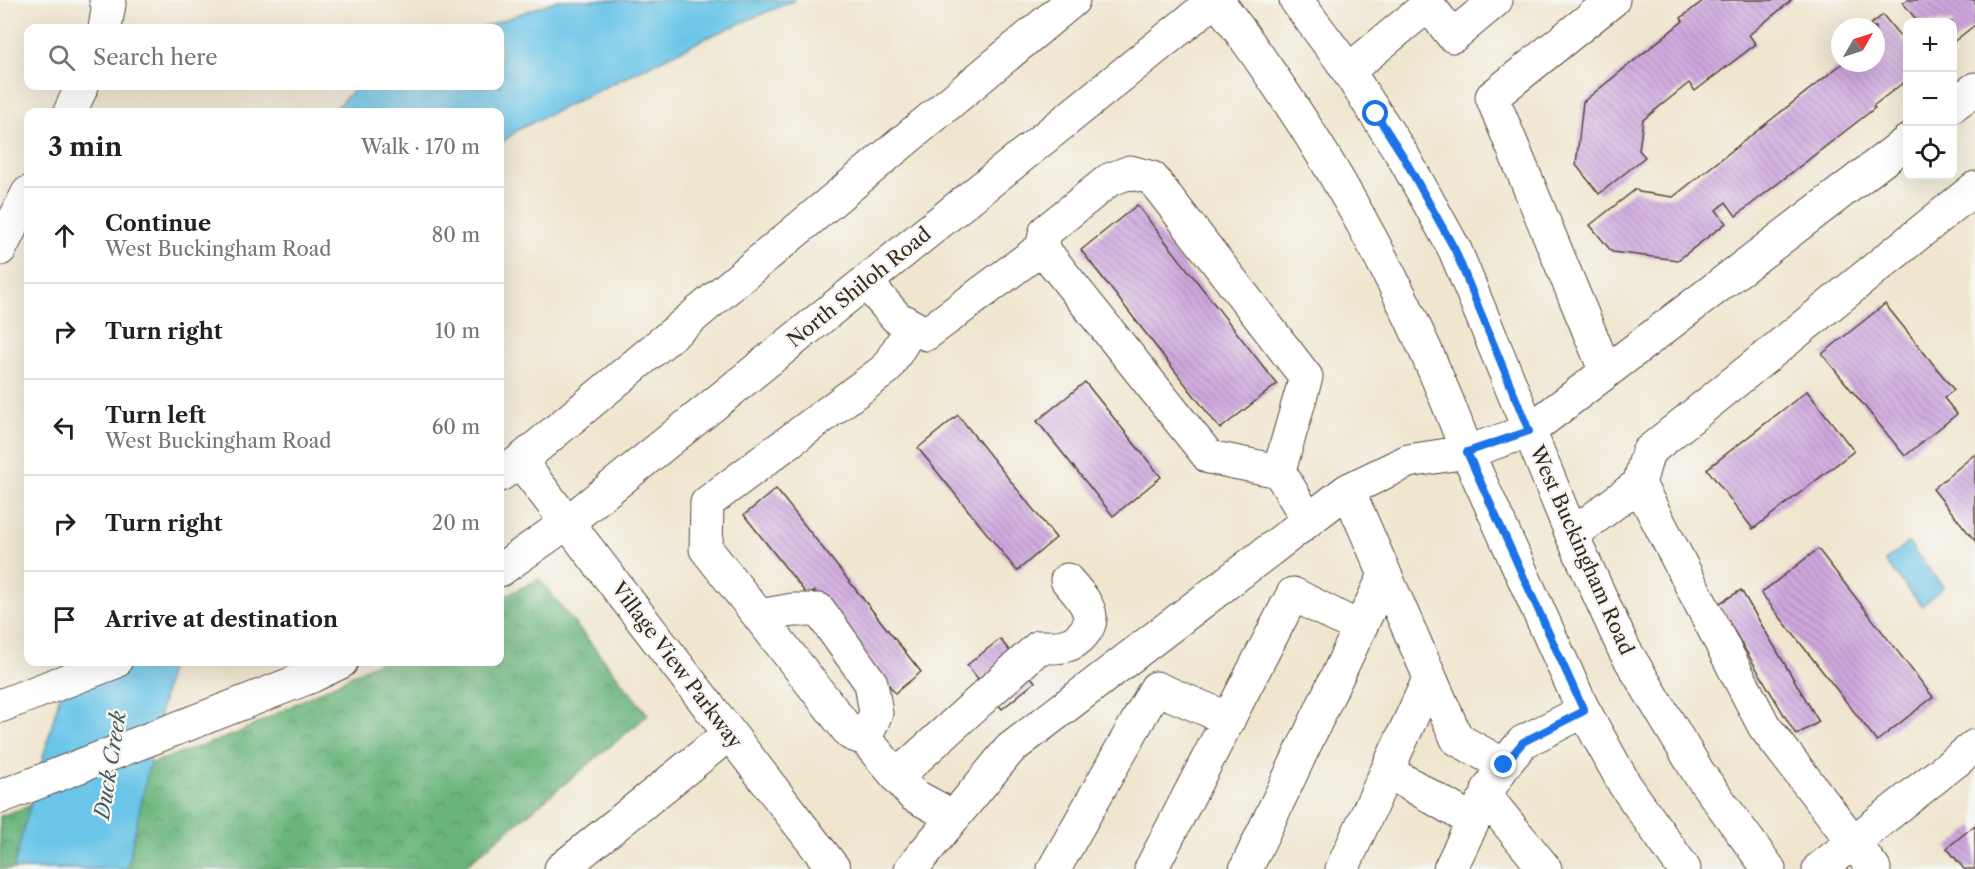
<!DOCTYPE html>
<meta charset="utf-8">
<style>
body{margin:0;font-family:"Libre Caslon Text",serif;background:#f6f6f6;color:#202124}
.controls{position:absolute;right:18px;top:18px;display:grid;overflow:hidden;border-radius:12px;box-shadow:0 6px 24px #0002}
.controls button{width:54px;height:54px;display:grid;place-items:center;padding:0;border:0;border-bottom:2px solid #e0e0e0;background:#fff;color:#202124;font:30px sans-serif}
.compass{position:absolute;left:1831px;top:18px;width:54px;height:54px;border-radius:50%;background:#fff;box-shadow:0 6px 24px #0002;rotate:51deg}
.stop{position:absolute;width:18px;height:18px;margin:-14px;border:4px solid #1a73e8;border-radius:50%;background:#fff}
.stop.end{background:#1a73e8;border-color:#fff;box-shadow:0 2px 6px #0008}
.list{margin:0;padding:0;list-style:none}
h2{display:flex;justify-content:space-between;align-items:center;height:78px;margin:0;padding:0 24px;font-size:26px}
h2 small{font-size:20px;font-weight:400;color:#757577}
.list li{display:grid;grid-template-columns:39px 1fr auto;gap:18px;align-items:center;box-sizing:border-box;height:96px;padding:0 24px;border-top:2px solid #e0e0e0}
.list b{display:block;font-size:22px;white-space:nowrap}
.list p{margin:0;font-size:20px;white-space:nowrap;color:#757577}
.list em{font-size:20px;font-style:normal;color:#757577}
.icon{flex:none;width:33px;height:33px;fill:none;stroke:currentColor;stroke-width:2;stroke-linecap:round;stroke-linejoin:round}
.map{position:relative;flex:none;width:1975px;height:869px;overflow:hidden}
.search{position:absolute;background:#fff;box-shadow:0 6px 24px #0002;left:24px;top:24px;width:480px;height:66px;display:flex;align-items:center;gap:15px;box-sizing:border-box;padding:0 21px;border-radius:12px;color:#757577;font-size:22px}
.panel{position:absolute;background:#fff;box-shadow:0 6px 24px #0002;left:24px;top:108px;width:480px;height:558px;border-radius:12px}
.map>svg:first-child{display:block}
.forest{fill:url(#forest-crowns);stroke:#53704d;stroke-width:1.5}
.water{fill:#6ac5e8;stroke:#527883;stroke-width:1.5}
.building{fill:url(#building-back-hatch)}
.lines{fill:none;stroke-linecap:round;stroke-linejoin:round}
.minor-casing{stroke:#564639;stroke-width:35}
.major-casing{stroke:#564639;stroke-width:35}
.minor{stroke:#fff;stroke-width:33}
.major{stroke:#fff;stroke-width:33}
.route{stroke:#1a73e8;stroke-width:8}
.labels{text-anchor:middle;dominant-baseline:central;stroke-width:5;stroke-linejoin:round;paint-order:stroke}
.street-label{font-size:20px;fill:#3b2a1e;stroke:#f6f6f2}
.water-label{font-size:21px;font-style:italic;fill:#49585b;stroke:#f6f6f2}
</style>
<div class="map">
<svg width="1975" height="869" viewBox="0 0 1975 869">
<defs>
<pattern id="forest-crowns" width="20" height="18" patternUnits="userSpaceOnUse" patternTransform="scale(1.5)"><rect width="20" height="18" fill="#6bb57c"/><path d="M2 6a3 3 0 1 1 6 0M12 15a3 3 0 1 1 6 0" fill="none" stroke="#599365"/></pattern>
<pattern id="building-back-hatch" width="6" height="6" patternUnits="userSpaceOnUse" patternTransform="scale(1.5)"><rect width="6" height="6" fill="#cfa8df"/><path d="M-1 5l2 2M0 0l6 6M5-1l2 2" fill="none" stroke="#a989b4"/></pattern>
</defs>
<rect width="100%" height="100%" fill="#f6f6f2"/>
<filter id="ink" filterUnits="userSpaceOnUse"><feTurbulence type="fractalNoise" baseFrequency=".0167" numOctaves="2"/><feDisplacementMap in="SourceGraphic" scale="12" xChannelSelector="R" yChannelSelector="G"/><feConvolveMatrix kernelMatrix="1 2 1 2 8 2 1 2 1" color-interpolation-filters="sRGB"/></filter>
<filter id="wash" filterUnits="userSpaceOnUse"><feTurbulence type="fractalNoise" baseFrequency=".008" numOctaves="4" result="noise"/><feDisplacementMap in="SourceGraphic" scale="24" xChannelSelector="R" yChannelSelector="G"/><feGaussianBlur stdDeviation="1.35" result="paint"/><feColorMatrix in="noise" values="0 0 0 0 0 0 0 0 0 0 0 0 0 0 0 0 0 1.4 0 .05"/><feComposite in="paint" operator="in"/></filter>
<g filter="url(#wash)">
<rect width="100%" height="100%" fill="#f0e6cf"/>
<!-- forest -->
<path class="forest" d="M539 579 648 715 461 869H0V816L236 734 378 662H500V599Z"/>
<!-- water -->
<path class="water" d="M558 0H795L708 37 519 129 500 144V112H332L355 88 361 86H500V28H481Z
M1908 543 1943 587 1922 606 1885 561Z
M69 662H171L127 869H14L15 861Z"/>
<g id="blocks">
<!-- building -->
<path class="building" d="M1704 0H1792L1749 35 1756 44 1695 91 1689 83 1643 120 1639 150 1645 157 1599 194 1576 165 1583 102 1683 21 1681 18Z
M1907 0H1975V25L1952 43V22H1918L1903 3Z
M1883 15 1908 46V79L1873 106 1875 108 1736 216 1726 202 1716 210 1726 223 1678 260 1612 252 1590 225 1636 189 1639 192 1673 197 1843 63H1876V27H1867Z
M1137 205 1277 384 1220 429 1081 250Z
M1885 304 1954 390 1944 398 1957 414 1905 456 1822 354Z
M1085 382 1161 477 1113 516 1037 421Z
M1807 391 1854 451 1753 529 1707 469Z
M958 415 1056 538 1017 571 918 448Z
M1975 454V541L1933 489Z
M776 489 921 672 895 693 815 591 808 596 744 515Z
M1818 549 1933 697 1877 741 1761 593Z
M1741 590 1819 722 1796 735 1718 604Z
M1000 639 1035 682 1002 709 967 665Z
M1975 825V869H1964L1947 848Z"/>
</g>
</g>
<g filter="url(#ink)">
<use href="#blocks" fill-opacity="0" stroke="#564639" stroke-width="1.5"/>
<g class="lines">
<defs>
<path id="minor" d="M105 28 109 4 106 0
M1348 71 1428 5 1453 36 1496 0
M1952 106 1975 89
M70 112 82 86
M0 249 28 193
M866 282 896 317 926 334 1042 248
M1606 372 1492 97 1613 0
M1529 431 1908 141
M520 461 834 869
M1279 471 1209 457 1042 248 1046 231 1109 180 1130 172 1152 178 1306 377 1279 471 1308 520
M1348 490 1457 739 1504 765
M1572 535 1639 484
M759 616 851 734 865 739 913 795 954 817
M865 739 876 713 871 683 819 610H793L759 616 706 549 707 503 886 369 912 327
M1387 771 1430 677
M897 776 1039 647C1047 647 1060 648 1067 645 1078 642 1091 628 1090 617 1089 603 1075 590 1067 580
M561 869 729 734
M911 869 1010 749 1348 490 1408 461 1467 452
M1054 869 1156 688 1229 719
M1151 869 1293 594 1359 628
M1246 869 1385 575
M1342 869 1387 771 1473 821
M1450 869 1482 803
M1545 869 1492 804 1488 790 1504 765 1523 742 1584 711
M1819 869 1975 746
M1874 869 1764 726 1639 484 1648 452 1975 188"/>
<path id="major" d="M1217 0C1322 138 1407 290 1467 452L1582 707 1625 785 1684 869
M1296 0 1341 60 1403 156 1455 250 1572 535 1624 649 1698 772 1769 869
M1467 452 1529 431
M500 475 520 461 1073 0
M500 570 568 522 1215 0
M0 706 115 662
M0 797 312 676 341 662"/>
</defs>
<!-- minor casing -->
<use href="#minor" class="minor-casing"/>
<!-- major casing -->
<use href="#major" class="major-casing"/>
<!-- minor -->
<use href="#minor" class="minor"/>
<!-- major -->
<use href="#major" class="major"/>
</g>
</g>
<g class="lines" filter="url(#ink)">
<!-- route -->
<path class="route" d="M1376 114 1403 156 1455 250 1529 431 1467 452 1584 711 1523 742 1504 765"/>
</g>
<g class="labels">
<!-- street labels -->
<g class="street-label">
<text transform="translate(859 287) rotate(-39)">North Shiloh Road</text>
<text transform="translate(1582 550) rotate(66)">West Buckingham Road</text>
<text transform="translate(677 665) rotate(53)">Village View Parkway</text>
</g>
<!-- water labels -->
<g class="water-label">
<text transform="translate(110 765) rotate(-81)">Duck Creek</text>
</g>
</g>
</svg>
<div class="controls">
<button>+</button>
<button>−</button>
<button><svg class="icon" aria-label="locate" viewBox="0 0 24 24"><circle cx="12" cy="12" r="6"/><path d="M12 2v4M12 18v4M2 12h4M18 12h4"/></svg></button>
</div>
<svg class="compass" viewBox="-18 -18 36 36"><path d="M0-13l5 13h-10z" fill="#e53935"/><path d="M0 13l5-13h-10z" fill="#757577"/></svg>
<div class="stop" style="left:1376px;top:114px"></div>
<div class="stop end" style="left:1504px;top:765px"></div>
<div class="search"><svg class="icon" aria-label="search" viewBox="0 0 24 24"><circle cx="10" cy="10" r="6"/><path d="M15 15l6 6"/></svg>Search here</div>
<section class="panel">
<h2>3 min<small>Walk · 170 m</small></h2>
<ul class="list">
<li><svg class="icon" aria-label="ahead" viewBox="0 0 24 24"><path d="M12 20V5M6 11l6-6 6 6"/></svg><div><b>Continue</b><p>West Buckingham Road</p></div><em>80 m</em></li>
<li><svg class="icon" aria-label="right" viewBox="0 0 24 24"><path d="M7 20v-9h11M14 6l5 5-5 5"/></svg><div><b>Turn right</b></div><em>10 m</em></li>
<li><svg class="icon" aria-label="left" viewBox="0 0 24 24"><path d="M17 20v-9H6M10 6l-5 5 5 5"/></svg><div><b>Turn left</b><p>West Buckingham Road</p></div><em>60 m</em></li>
<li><svg class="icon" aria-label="right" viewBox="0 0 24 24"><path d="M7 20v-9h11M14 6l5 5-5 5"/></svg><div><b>Turn right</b></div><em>20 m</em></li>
<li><svg class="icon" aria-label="arrive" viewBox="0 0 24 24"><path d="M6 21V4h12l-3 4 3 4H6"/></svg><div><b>Arrive at destination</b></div></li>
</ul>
</section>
</div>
